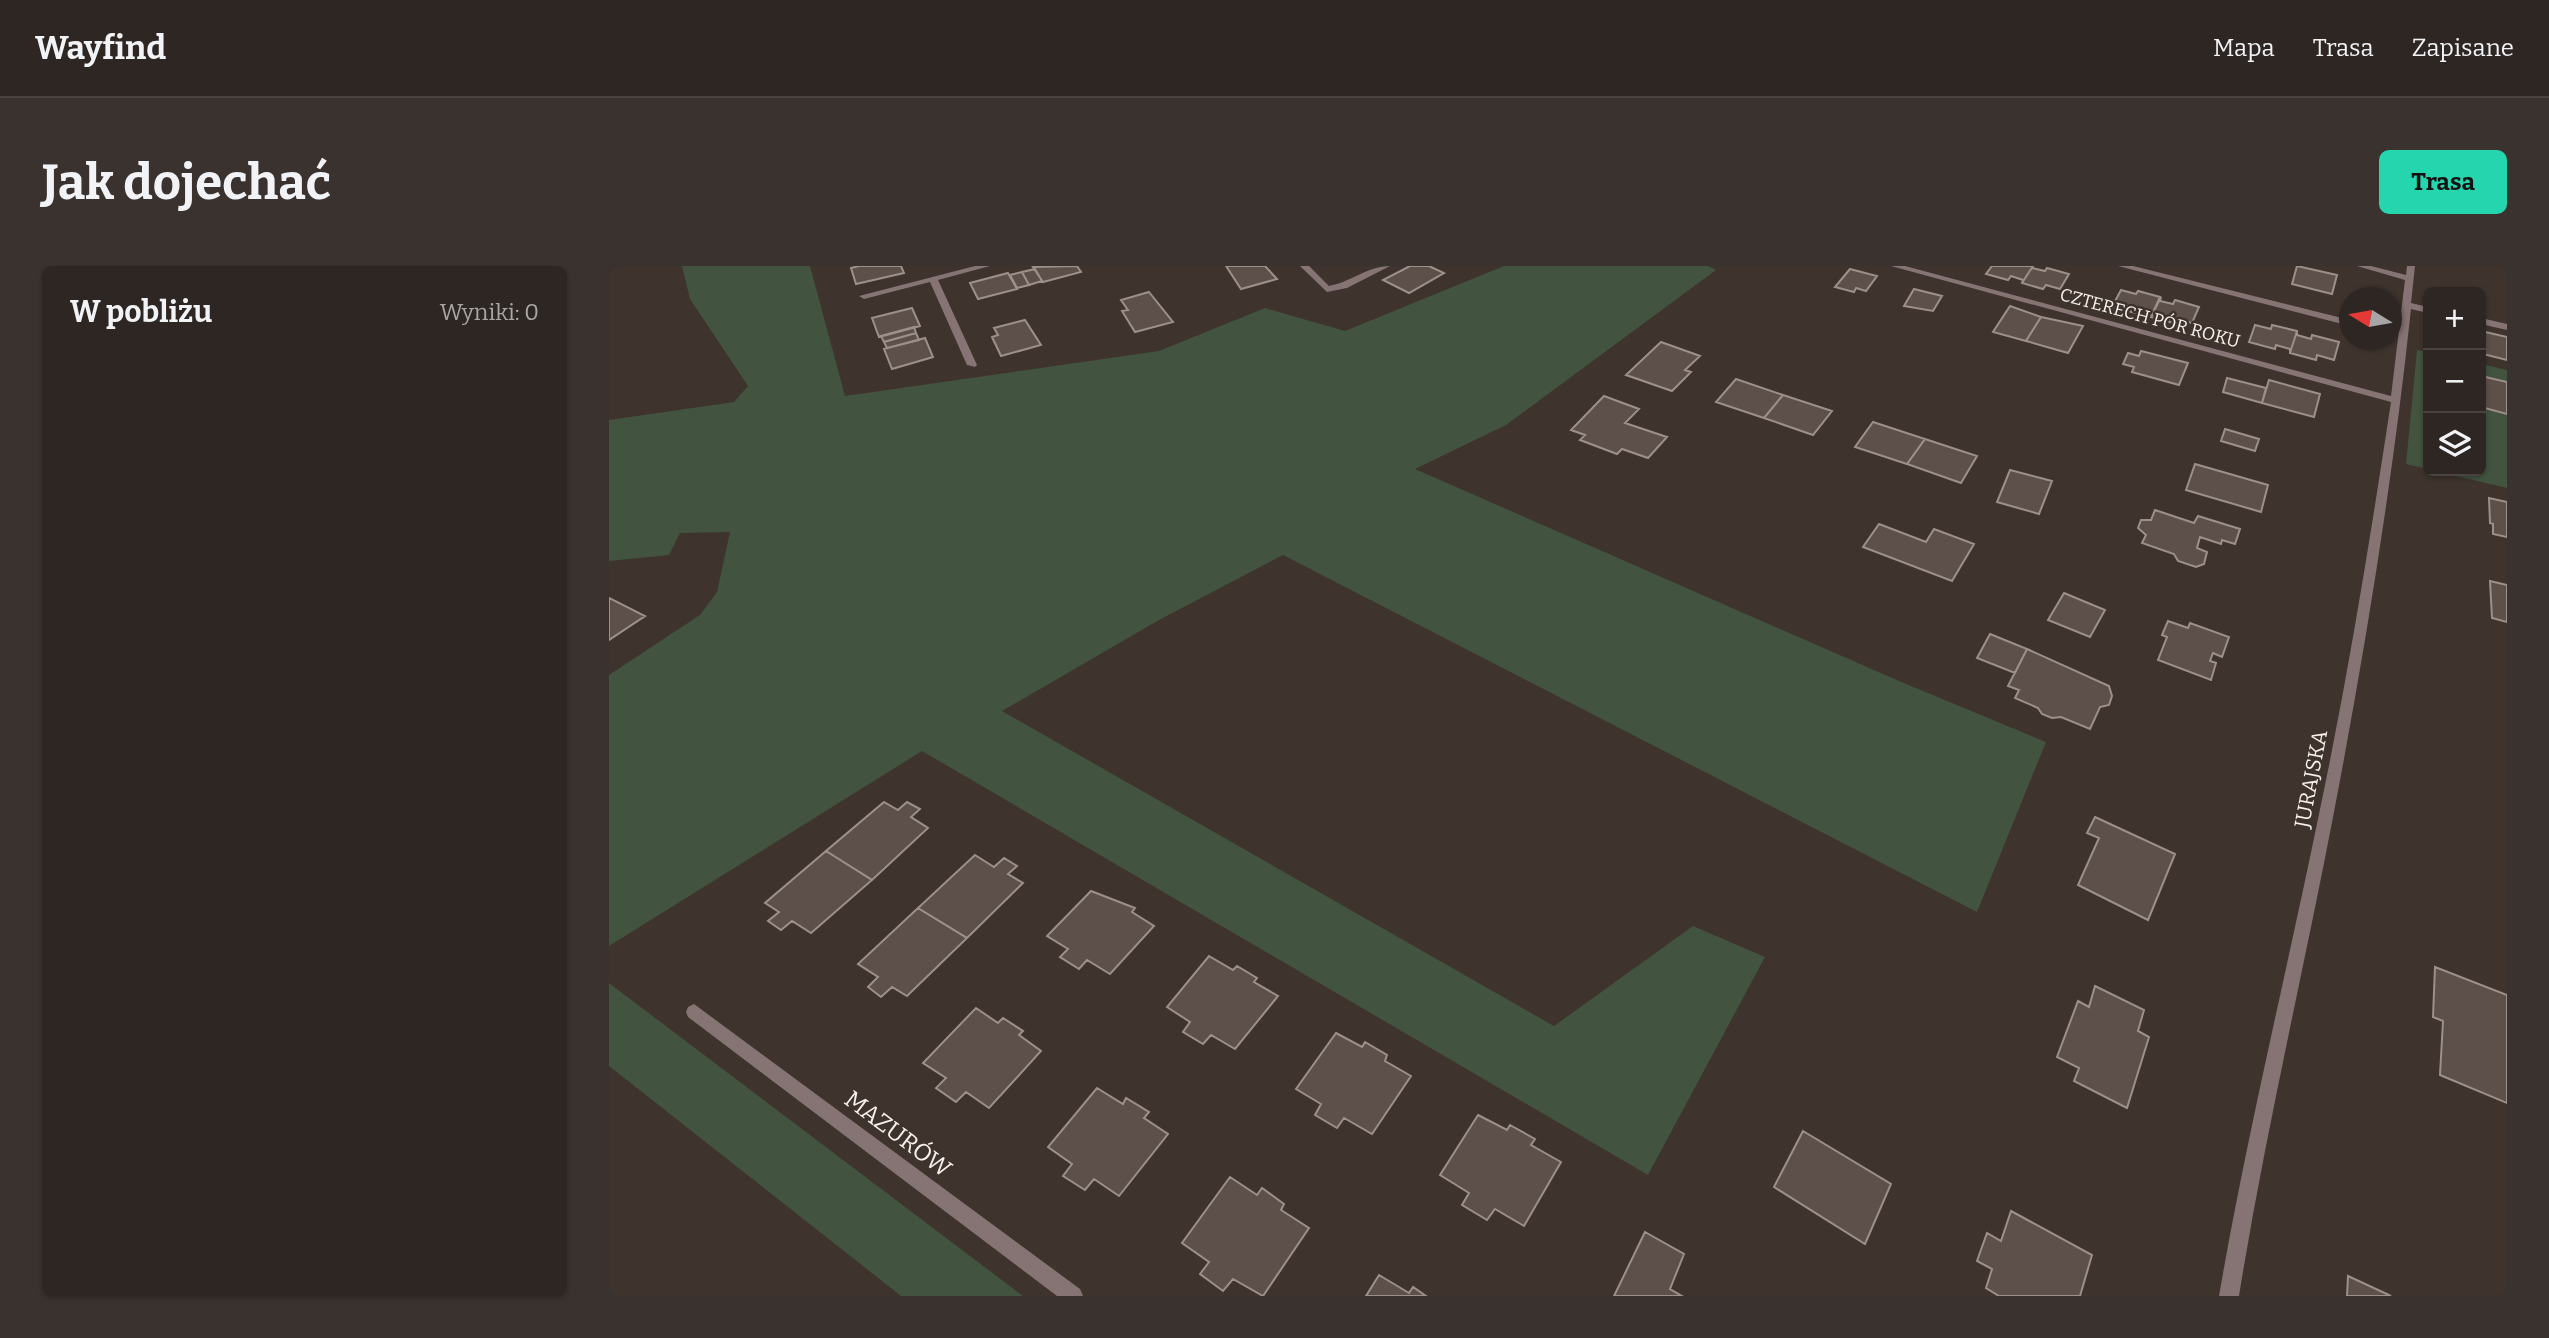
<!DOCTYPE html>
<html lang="pl">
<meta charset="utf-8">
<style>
body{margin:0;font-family:Bitter,serif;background:#3a322f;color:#f1f3f6}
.controls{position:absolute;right:21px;top:21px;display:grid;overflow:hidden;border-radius:10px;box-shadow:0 2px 5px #0004}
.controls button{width:63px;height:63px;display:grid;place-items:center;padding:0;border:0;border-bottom:2px solid #494340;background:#2e2622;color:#f1f3f6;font:35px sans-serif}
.compass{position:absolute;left:1730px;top:21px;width:63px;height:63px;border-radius:50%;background:#2e2622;box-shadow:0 2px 5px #0004;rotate:281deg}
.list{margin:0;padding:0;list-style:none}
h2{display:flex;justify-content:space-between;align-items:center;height:91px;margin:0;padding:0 28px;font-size:30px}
h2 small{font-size:23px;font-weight:400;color:#a7a5a5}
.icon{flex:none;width:38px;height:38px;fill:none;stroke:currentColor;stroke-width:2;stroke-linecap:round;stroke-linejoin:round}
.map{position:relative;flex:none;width:1898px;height:1030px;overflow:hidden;border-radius:10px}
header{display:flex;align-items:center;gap:42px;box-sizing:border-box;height:98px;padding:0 35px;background:#2e2622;border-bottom:2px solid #494340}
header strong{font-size:33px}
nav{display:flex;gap:38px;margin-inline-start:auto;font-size:24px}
.intro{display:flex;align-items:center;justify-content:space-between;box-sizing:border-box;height:168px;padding:0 42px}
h1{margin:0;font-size:49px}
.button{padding:18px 32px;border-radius:10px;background:#24d5ae;color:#111;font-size:24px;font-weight:700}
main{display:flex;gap:42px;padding:0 42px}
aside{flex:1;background:#2e2622;border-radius:10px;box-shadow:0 2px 5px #0004}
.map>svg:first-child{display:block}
.green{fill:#42533f}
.building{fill:#5d504b;stroke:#9d8f89;stroke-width:2}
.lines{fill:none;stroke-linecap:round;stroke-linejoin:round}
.minor{fill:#857473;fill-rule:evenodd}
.labels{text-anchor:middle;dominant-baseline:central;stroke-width:5;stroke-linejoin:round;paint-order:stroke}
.far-street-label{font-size:18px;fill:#f7f0ec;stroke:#3e332d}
.street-label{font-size:21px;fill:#f7f0ec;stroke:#3e332d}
.near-street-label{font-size:24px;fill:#f7f0ec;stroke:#3e332d}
</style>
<header>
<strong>Wayfind</strong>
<nav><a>Mapa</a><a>Trasa</a><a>Zapisane</a></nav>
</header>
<div class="intro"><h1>Jak dojechać</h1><a class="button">Trasa</a></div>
<main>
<aside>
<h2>W pobliżu<small>Wyniki: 0</small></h2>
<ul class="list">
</ul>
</aside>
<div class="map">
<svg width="1898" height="1030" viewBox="0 0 1898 1030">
<rect width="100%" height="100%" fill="#3e332d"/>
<!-- green -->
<path class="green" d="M73 0H201L236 130 550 85 656 42 736 65 895 0H1099L1107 4 897 159 806 203 1290 415 1437 476 1368 646 674 289 550 354 393 445 945 760 1084 660 1156 691 1039 909 313 485 0 680V409L91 349 108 326 121 266 71 267 60 289 0 295V154L125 136 139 120 81 33Z
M1808 84 1819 86V203L1797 198Z
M1872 98 1898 104V222L1826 205H1872Z
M0 717 414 1030H292L0 800Z"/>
<!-- building -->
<path class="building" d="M250 0H292L295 7 247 18 242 2Z
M468 0 472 6 434 16 424 1Z
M617 0H656L668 13 632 23Z
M801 0H820L835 7 800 27 774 14Z
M1383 0H1424L1413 17 1414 14 1402 10 1399 14 1377 8Z
M1424 0 1423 2 1436 5 1438 2 1460 8 1451 23 1437 19 1434 23 1413 17Z
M1688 0 1728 9 1723 28 1683 18Z
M426 3 433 15 420 19 413 6Z
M1241 3 1268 10 1257 25 1247 22 1245 26 1226 21Z
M413 6 420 19 408 22 401 9Z
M399 7 408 23 369 33 361 17Z
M1305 23 1333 30 1324 45 1295 40Z
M1512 24 1527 28 1529 25 1551 31 1542 51 1543 47 1530 43 1527 47 1503 41Z
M540 26 564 56 526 66 513 45 519 44 512 34Z
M1552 31 1551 35 1564 38 1566 34 1590 41 1583 57 1567 53 1565 57 1542 51Z
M1401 40 1432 51 1417 75 1384 66Z
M303 42 311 60 270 71 263 52Z
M1432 51 1474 60 1459 87 1417 75Z
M416 54 432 79 392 90 383 71 389 69 385 62Z
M1646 59 1662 63 1663 59 1688 65 1681 87V83L1667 79 1666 83 1640 76Z
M305 61 307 67 275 76 272 70Z
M1688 65V69L1702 73 1703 69 1730 76 1725 94 1708 89 1707 94 1681 87Z
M1872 65 1898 71V94L1874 88Z
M307 67 310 74 278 82 275 76Z
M316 72 324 91 283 103 275 83Z
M1052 76 1091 90 1076 104 1082 106 1063 125 1017 109Z
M1532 85 1579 97 1570 119 1523 106 1525 101 1514 98 1519 87 1530 90Z
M1872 110 1898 116V148L1872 141Z
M1618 112 1657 122 1653 137 1614 126Z
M1127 113 1174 129 1155 152 1107 136Z
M1660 114 1711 128 1705 151 1653 137Z
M1174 129 1223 145 1204 169 1155 152Z
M995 130 1030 143 1016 157 1058 171 1039 192 1013 183 1008 188 971 174 976 169 962 164Z
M1264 156 1316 173 1298 198 1246 181Z
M1616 163 1650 173 1646 185 1612 175Z
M1316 173 1368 190 1352 217 1298 198Z
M1586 198 1659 219 1652 246 1577 224Z
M1401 204 1443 215 1430 248 1388 236Z
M1880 232 1898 236V271L1884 268V258L1881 257Z
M1546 244 1585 257 1589 250 1631 263 1626 278 1613 274 1612 278 1591 271 1588 282 1598 286 1595 298 1587 301 1569 295 1565 288 1533 277 1537 269 1529 262 1532 254H1542Z
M1270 258 1317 276 1325 263 1365 278 1343 315 1254 281Z
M1881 315 1898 319V356L1883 352Z
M1455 327 1496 344 1481 371 1439 354Z
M0 332 36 350 0 374Z
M1559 355 1579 362 1581 357 1620 371 1613 391 1604 387 1601 395 1607 397 1602 414 1549 394 1558 371 1553 369Z
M1381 368 1418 383 1406 407 1368 392Z
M1418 383 1500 420 1503 430 1500 439 1491 441 1481 463 1452 451 1443 452 1433 448 1429 442 1406 432 1410 424 1399 420Z
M275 536 289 544 298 536 311 543 302 551 319 562 263 614 217 585Z
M1486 551 1566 588 1539 654 1469 619 1490 572 1478 567Z
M217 585 263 614 202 667 183 655 172 664 159 655 170 646 156 637Z
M366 589 385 601 395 592 408 600 399 608 414 617 358 672 309 642Z
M482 625 526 642 523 646 545 660 501 708 478 694 470 703 451 691 459 683 438 670Z
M309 642 358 672 298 730 283 721 272 731 259 721 269 711 249 698Z
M600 690 624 704 628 700 648 712 645 716 669 730 626 783 602 769 594 778 574 766 581 756 558 741Z
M1826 701 1898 729V837L1831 809 1834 755 1824 751Z
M1486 720 1535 744 1529 765 1540 771 1518 842 1465 815 1470 802 1448 791 1469 735 1480 741Z
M367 742 389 757 394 752 414 765 410 769 432 785 380 842 357 826 347 836 327 822 337 812 314 797Z
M727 767 753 781 756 776 778 789 776 795 802 810 763 868 735 852 728 862 706 849 712 838 687 823Z
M488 822 514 838 517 832 540 846 535 852 559 868 510 930 485 913 476 924 454 910 463 898 439 881Z
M869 849 898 864 901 859 926 873 922 879 952 896 915 960 886 943 878 954 853 939 860 927 831 909Z
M1194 865 1282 918 1256 978 1165 921Z
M621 911 648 929 653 922 675 938 672 944 700 962 654 1030 624 1013 614 1025 591 1008 600 996 573 977Z
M1402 945 1483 989 1471 1030H1390L1377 1022 1383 1003 1368 995 1378 967 1392 975Z
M1036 966 1075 988 1061 1023 1073 1030H1005Z
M770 1009 800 1027 804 1021 817 1030H757Z
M1739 1010 1782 1030H1738Z"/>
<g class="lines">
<!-- minor -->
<path class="minor" d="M366 0H381L329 14 368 99 366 101 358 99 321 16 255 33 250 30Z
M691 0H700L720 20C742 16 759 0 781 0L738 22 718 26Z
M1282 0H1296L1782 130 1796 14 1748 0H1762L1797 9 1798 0H1806L1802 37 1819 41V47L1802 43C1784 212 1757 379 1725 546 1694 708 1656 868 1630 1030H1610C1638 868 1677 709 1710 548 1739 411 1761 274 1782 136Z
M1509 0H1524L1741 54V60Z
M1872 52 1898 58V64L1872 58Z
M85 738 471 1023 474 1030H448L79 751 77 746 79 741Z"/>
</g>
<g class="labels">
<!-- far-street labels -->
<g class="far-street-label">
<text transform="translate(1541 52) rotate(15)">CZTERECH PÓR ROKU</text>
</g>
<!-- street labels -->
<g class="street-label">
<text transform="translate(1702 513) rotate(-79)">JURAJSKA</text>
</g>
<!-- near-street labels -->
<g class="near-street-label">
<text transform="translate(289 868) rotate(37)">MAZURÓW</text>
</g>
</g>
</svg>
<div class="controls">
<button>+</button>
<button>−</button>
<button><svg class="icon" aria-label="layers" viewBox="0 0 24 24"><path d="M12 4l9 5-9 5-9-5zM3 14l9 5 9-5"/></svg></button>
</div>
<svg class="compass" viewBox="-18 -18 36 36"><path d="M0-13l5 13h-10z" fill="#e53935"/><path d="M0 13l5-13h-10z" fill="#a7a5a5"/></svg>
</div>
</main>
